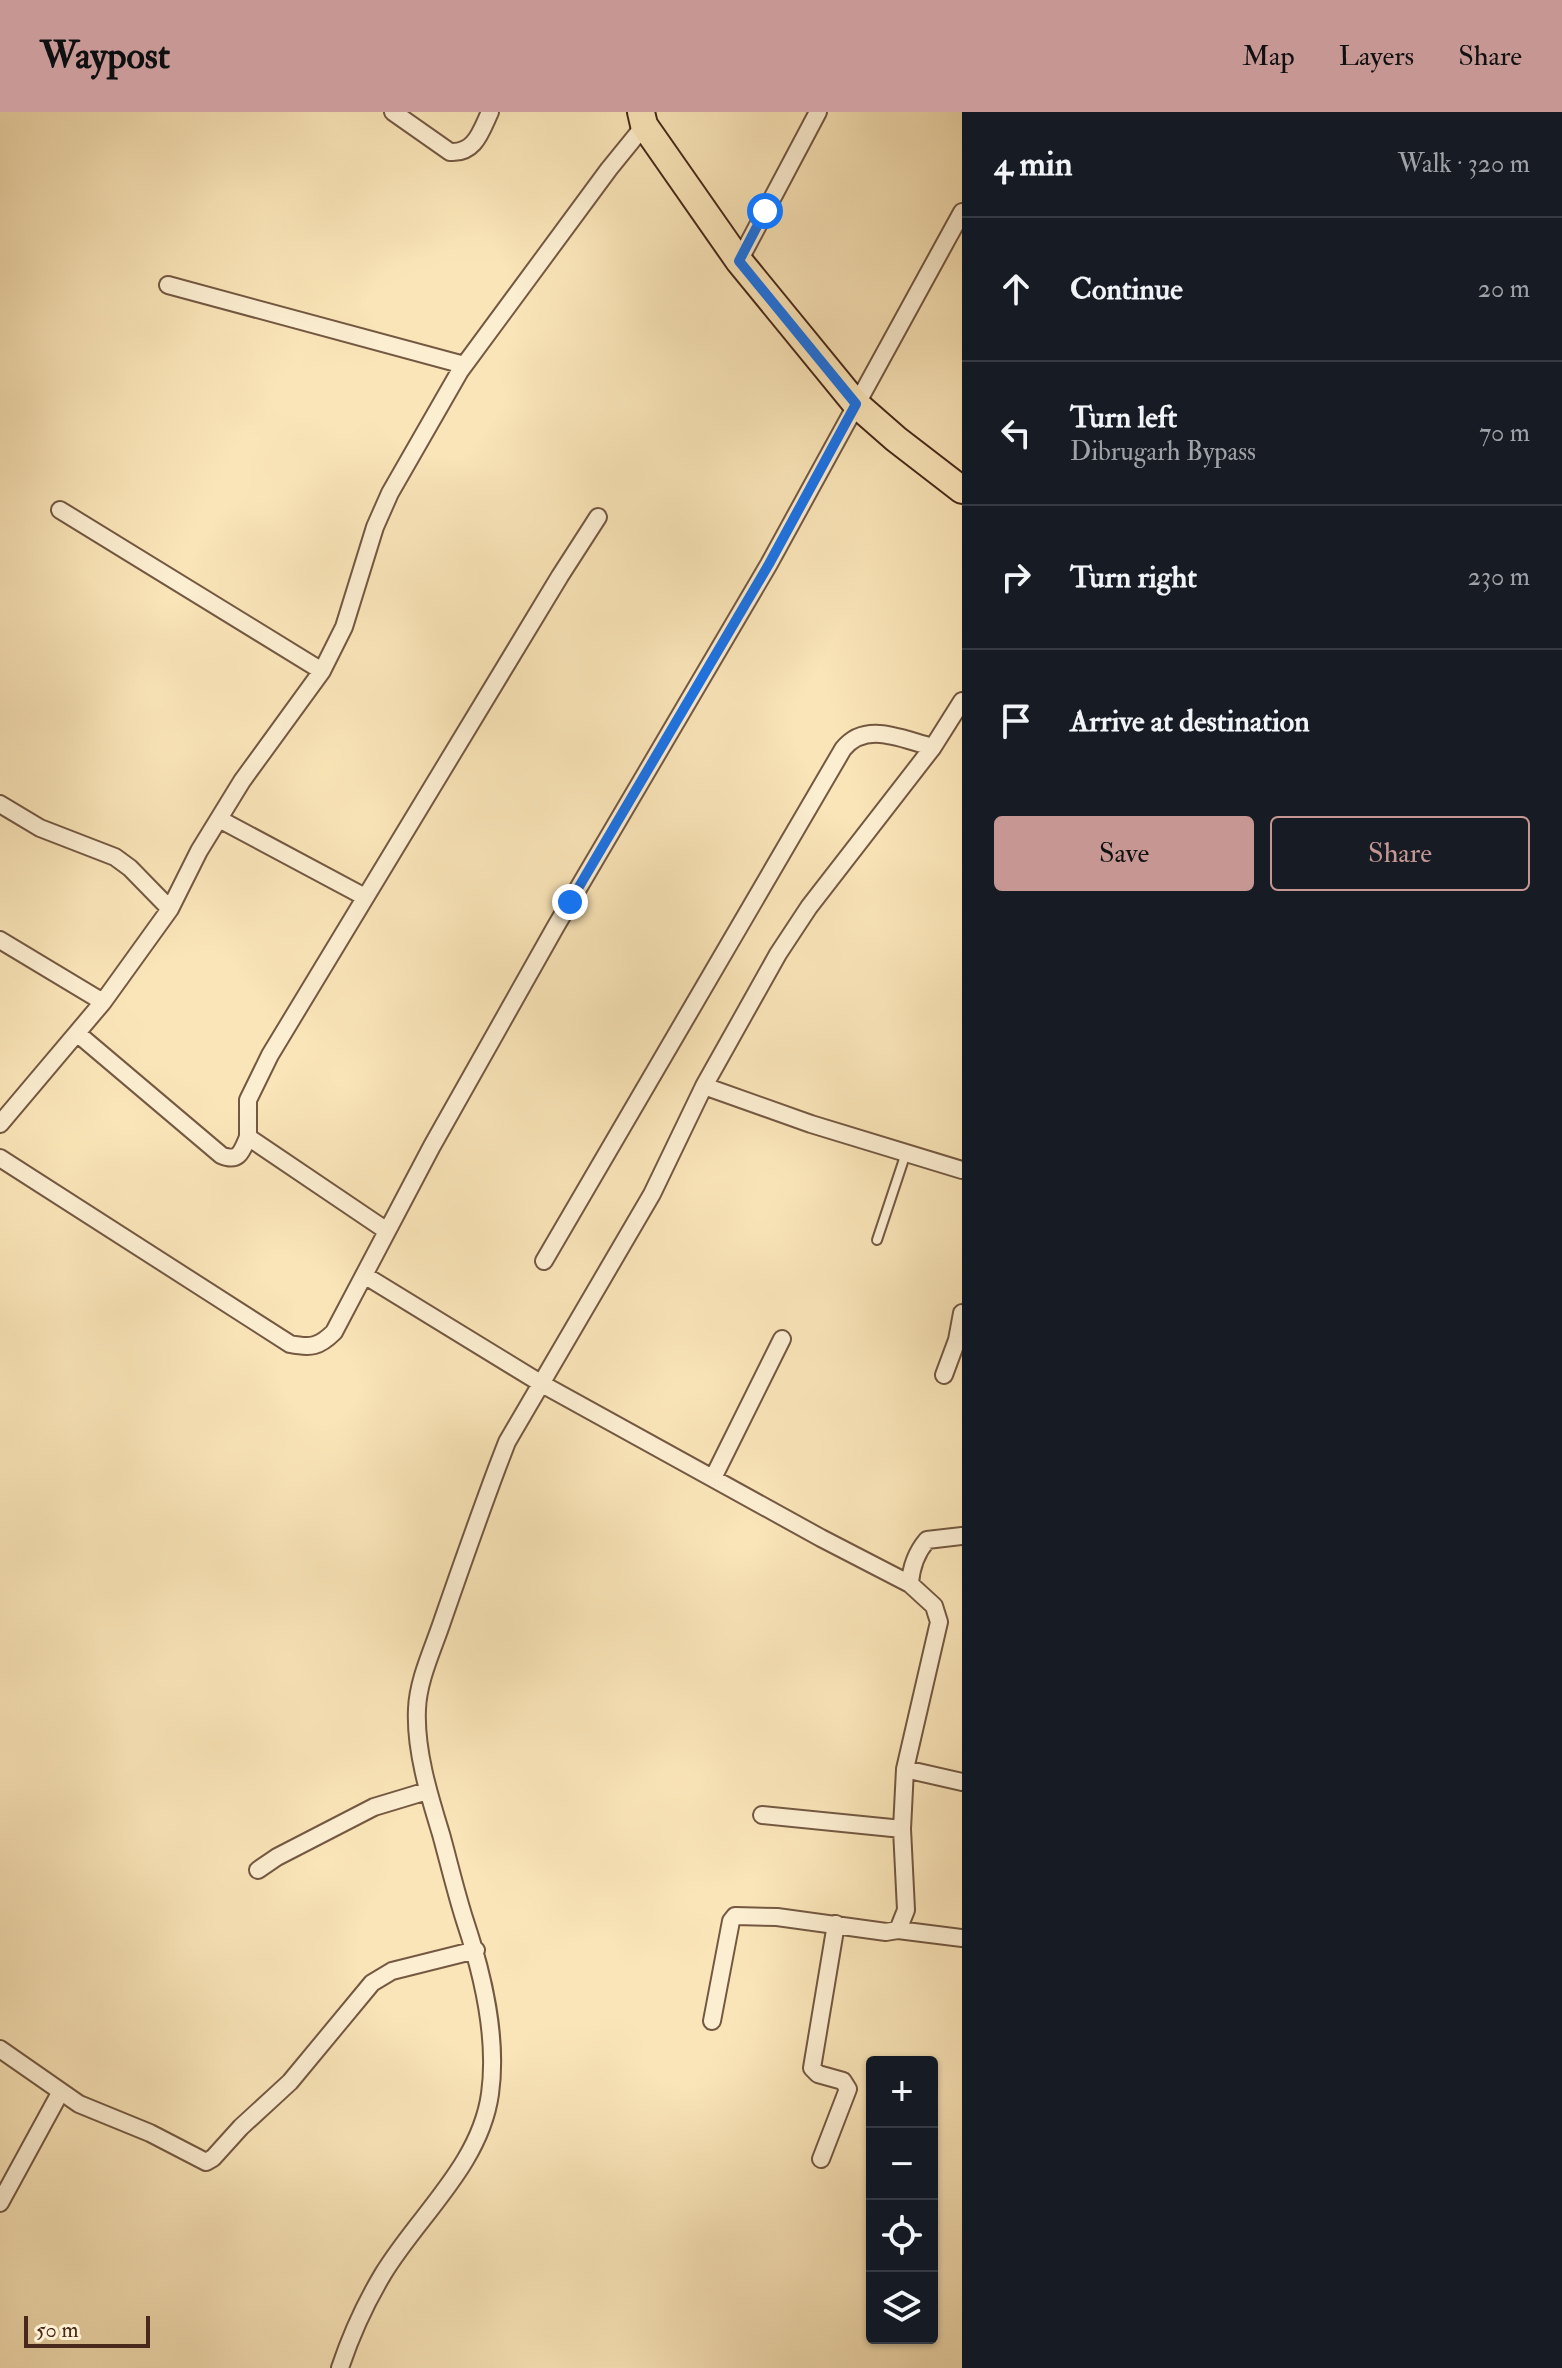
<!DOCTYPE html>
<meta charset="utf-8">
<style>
body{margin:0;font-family:"IM FELL Double Pica",serif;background:#242831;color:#f1f3f6}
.controls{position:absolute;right:24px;bottom:24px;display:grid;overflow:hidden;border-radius:8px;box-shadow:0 2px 6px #0004}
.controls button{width:72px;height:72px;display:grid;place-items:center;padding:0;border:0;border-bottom:2px solid #363941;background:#171b24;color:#f1f3f6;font:40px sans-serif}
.scale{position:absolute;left:24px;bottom:20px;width:126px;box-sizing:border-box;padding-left:8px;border:4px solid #48291b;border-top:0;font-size:22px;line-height:28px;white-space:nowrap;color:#48291b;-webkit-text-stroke:6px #fceed1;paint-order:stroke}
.stop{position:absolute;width:24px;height:24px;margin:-18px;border:6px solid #1a73e8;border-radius:50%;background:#fff}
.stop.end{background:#1a73e8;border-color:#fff;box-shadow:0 2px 8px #0008}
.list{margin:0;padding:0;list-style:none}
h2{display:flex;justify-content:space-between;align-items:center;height:104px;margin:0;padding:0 32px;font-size:34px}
h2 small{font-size:26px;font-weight:400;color:#9ea1a6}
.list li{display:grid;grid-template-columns:52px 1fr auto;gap:24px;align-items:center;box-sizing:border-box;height:144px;padding:0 32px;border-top:2px solid #363941}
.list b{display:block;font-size:30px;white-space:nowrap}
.list p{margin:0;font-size:26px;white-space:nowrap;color:#9ea1a6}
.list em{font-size:26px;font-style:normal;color:#9ea1a6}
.actions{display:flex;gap:16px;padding:24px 32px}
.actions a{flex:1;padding:18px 0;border:2px solid #c59692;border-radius:8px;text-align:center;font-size:28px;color:#c59692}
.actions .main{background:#c59692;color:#111}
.icon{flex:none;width:44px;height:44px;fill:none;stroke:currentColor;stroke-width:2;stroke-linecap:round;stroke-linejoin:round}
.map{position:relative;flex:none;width:962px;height:2256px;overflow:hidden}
header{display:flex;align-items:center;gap:48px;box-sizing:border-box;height:112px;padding:0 40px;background:#c59692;color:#111}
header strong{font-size:38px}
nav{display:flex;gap:44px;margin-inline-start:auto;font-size:28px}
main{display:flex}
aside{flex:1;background:#171b24}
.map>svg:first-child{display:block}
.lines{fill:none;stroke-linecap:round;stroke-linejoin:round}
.service-casing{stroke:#745842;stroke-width:12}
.minor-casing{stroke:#745842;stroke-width:20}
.primary-casing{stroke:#48291b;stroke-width:30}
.service{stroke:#fceed1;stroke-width:8}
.minor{stroke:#fceed1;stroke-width:16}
.primary{stroke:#fae5b8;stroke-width:26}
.route{stroke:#1a73e8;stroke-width:10}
</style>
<header>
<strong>Waypost</strong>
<nav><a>Map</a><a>Layers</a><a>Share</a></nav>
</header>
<main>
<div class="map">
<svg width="962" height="2256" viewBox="0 0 962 2256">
<rect width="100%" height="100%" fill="#fae5b8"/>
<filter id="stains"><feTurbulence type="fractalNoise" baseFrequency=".0025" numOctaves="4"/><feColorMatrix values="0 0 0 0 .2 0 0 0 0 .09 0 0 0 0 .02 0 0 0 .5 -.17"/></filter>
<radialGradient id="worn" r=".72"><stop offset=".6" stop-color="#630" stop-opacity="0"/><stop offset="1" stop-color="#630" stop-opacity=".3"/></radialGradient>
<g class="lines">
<defs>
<path id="service" d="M877 1128 906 1041"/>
<path id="minor" d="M393 0 450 40C475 42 481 19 490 0
M739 149 818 0
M168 173 464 253
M60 398 322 559
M0 692 40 716 115 745 130 756 170 797
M219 707 365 785
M0 828 103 890
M78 922 221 1043C239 1051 242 1039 248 1025
M704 974 811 1012 962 1058
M0 1012 103 890 170 797 199 739 242 669 322 559 344 515 375 415 390 381 460 259 609 57 648 9
M0 1046 290 1232C311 1236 319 1235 334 1220L432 1034 556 814 769 452 962 100
M387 1119 248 1025V988L270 943 560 464 598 405
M544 1149 843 637C866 608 903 628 933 635
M364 1163 542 1272 821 1426 910 1472
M944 1263 957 1228 962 1201
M713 1366 782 1227
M905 1657 962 1670
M762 1703 902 1717
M258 1758 277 1745 374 1695 427 1679
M898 1818 962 1826
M712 1909 731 1809 735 1804 777 1805 886 1820 898 1818 906 1798 902 1717 905 1657 939 1510 934 1494 910 1472C911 1455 916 1441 927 1428L962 1424
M0 1937 79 1992 150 2021 206 2050 213 2046 241 2015 290 1970 372 1871 392 1859 476 1838
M821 2047 848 1977 843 1969 818 1962 812 1956 836 1812
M0 2091 60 1981
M340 2256C351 2223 365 2192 383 2162 418 2104 480 2053 490 1982 498 1925 483 1863 465 1809 456 1781 449 1751 441 1722 429 1683 415 1638 417 1597 418 1568 433 1537 442 1510 460 1458 478 1407 497 1356L507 1330 652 1082 704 974 778 842 809 795 933 635 962 589"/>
<path id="primary" d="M641 0 644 13 739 149 856 292 896 327 962 378"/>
</defs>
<!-- service casing -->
<use href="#service" class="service-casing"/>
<!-- minor casing -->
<use href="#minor" class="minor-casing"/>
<!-- primary casing -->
<use href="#primary" class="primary-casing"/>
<!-- service -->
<use href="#service" class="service"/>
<!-- minor -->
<use href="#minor" class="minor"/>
<!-- primary -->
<use href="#primary" class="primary"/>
</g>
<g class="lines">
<!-- route -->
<path class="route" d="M570 790 769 452 856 292 739 149 765 99"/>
</g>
<rect width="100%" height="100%" filter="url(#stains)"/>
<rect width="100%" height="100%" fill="url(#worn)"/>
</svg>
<div class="controls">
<button>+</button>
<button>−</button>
<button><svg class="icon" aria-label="locate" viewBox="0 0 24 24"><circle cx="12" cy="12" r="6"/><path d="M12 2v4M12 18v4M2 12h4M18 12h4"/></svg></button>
<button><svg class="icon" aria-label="layers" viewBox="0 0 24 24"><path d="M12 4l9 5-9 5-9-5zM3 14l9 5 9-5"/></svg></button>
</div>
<div class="scale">50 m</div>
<div class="stop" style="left:765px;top:99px"></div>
<div class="stop end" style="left:570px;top:790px"></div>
</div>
<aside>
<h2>4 min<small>Walk · 320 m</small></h2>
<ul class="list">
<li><svg class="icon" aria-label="ahead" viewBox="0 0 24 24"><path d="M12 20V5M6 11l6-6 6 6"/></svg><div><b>Continue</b></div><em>20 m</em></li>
<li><svg class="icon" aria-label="left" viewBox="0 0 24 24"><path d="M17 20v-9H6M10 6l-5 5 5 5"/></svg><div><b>Turn left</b><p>Dibrugarh Bypass</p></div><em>70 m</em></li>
<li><svg class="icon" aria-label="right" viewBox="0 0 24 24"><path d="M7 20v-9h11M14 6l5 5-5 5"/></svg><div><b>Turn right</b></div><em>230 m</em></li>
<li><svg class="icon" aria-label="arrive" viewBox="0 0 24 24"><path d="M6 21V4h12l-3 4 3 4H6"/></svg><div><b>Arrive at destination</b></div></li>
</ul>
<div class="actions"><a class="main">Save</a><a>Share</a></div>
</aside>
</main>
